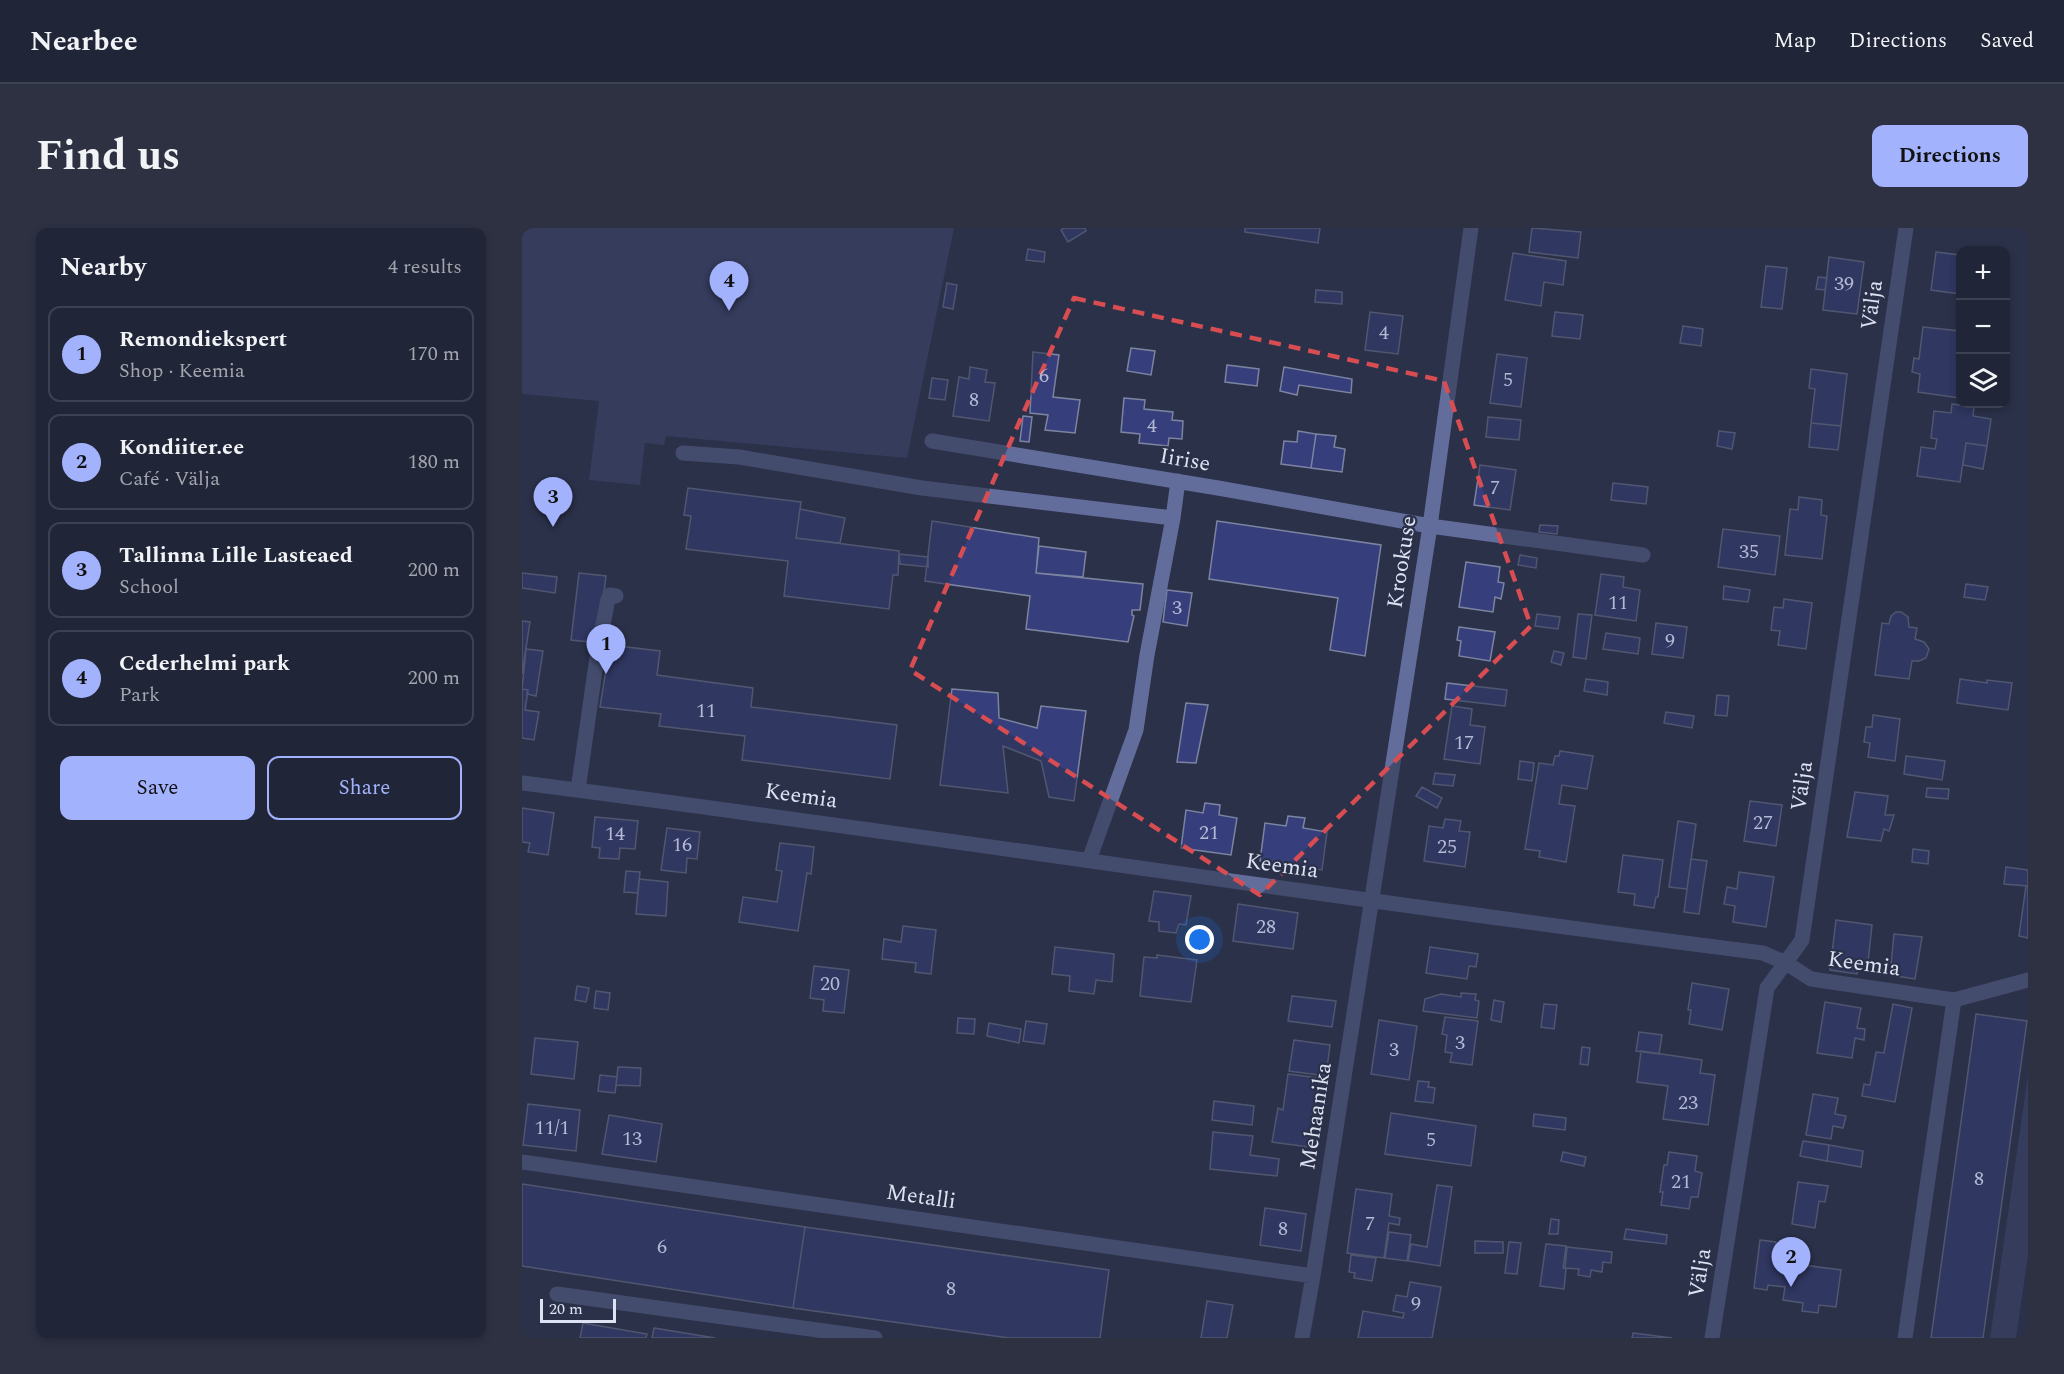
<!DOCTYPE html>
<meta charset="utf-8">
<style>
body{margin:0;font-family:Spectral,serif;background:#2d3142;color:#f1f3f6}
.controls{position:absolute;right:18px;top:18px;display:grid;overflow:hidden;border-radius:12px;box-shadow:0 3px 9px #0003}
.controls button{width:54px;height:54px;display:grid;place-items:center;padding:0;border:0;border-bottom:2px solid #3d4252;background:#202537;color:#f1f3f6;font:30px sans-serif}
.scale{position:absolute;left:18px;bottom:15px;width:76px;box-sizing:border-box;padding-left:6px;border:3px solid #dee3f3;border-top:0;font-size:16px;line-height:21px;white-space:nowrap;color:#dee3f3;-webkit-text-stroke:4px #2b3149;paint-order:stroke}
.you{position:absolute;left:678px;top:712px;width:21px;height:21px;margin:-15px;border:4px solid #fff;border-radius:50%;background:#1a73e8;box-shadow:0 0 0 9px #1a73e833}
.badge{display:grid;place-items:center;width:39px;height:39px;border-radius:50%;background:#a2b2fd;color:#111;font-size:20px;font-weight:700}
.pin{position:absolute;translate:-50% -50px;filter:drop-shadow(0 2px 3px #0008)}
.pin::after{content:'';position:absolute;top:32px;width:21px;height:18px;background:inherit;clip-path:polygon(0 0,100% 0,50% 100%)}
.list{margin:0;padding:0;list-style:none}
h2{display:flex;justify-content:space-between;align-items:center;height:78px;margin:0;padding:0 24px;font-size:26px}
h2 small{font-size:20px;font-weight:400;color:#a2a5ad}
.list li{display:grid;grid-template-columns:39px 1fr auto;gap:18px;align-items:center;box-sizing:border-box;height:96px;margin:0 12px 12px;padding:0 12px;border:2px solid #3d4252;border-radius:12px}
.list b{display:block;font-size:22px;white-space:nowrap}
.list p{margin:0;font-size:20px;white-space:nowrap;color:#a2a5ad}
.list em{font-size:20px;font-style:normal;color:#a2a5ad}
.actions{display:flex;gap:12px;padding:18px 24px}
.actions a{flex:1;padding:14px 0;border:2px solid #a2b2fd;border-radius:12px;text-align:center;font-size:21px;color:#a2b2fd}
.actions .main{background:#a2b2fd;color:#111}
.icon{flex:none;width:33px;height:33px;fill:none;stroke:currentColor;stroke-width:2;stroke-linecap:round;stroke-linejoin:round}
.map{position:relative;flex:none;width:1506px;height:1110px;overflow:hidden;border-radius:12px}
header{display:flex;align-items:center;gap:36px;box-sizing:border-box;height:84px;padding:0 30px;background:#202537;border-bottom:2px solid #3d4252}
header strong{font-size:28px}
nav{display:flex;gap:33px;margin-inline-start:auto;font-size:21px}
.intro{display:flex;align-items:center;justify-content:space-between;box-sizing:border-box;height:144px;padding:0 36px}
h1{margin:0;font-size:42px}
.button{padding:15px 27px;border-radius:12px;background:#a2b2fd;color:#111;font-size:21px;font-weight:700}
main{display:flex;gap:36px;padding:0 36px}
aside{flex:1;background:#202537;border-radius:12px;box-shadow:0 3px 9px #0003}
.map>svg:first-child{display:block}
.green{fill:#404974}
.building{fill:#363f7c;stroke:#7c84a1;stroke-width:1.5}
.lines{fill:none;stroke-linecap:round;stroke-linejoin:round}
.minor{stroke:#636d9b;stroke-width:15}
.marked{fill:none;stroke:#d84d51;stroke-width:4.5;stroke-dasharray:12 8;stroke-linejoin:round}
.labels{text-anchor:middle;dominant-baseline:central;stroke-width:4.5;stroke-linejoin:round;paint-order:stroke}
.number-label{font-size:20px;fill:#b4bad5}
.street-label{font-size:22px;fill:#dee3f3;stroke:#2b3149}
</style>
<header>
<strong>Nearbee</strong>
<nav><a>Map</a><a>Directions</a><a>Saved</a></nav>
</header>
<div class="intro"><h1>Find us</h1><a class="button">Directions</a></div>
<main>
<aside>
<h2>Nearby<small>4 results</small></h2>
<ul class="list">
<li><span class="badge">1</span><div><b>Remondiekspert</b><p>Shop · Keemia</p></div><em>170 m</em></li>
<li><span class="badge">2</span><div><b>Kondiiter.ee</b><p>Café · Välja</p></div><em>180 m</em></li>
<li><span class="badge">3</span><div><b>Tallinna Lille Lasteaed</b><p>School</p></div><em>200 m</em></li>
<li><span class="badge">4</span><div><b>Cederhelmi park</b><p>Park</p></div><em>200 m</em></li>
</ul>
<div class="actions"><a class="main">Save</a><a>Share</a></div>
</aside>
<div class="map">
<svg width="1506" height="1110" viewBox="0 0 1506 1110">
<rect width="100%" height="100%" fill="#2b3149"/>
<!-- green -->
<path class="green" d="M0 0H432L385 230 144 208 142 217 123 215 118 257 67 252 77 173 0 166Z
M1506 847V1028L1494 1110H1468Z"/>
<!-- building -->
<path class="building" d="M542 0H563L564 3 546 14 539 2Z
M723 0H798L796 15 723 4Z
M1010 0 1059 4 1056 30 1007 24Z
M506 21 523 24 522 34 504 32Z
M1414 24 1438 27V66L1409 62Z
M991 25 1044 33 1041 57 1022 54 1019 78 983 72Z
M1307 29 1342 34 1335 86 1301 82Z
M1244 38 1265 40 1260 81 1239 79Z
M1296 49 1305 50 1303 62 1294 61Z
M425 55 435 57 431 81 421 79Z
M794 62 820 64V76L793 74Z
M848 84 881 88 876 126 843 122Z
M1033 84 1061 87 1058 111 1030 108Z
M1161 98 1181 101 1179 118 1158 115Z
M1401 99 1438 103 1437 170 1396 164 1398 146 1390 144 1392 130 1397 131Z
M609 120 633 123 629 147 605 143Z
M511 124 537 127 531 169 558 172 553 205 523 202 526 187 508 185Z
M975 126 1005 130 999 179 968 175Z
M705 137 737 141 735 158 703 154Z
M448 139 465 142 463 154 473 155 467 193 431 188 437 149 447 151Z
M762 139 830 151 829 165 777 157 775 167 758 163Z
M1289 141 1325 146 1319 198 1289 195 1293 161 1287 160Z
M410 150 426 152 423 172 407 170Z
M602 170 623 172 622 181 651 184 650 192 661 193 660 211 647 210 646 218 617 215 618 206 599 204Z
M1430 176 1452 179 1451 188 1469 191 1465 218 1444 215 1438 254 1395 248 1399 219 1413 221 1415 211 1409 210 1412 183 1429 185Z
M501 188 510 189 507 214 498 213Z
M966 189 999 192 997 212 964 209Z
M1289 195 1319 198 1316 222 1287 219Z
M776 203 794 206 789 240 759 236 762 213 775 214Z
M1197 203 1213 205 1210 221 1195 218Z
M794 206 814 208 812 219 823 221 820 244 789 240Z
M1444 215 1465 218 1461 241 1441 237Z
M958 237 994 242 988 282 952 277Z
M1091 255 1126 259 1124 276 1089 272Z
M166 260 279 274 274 310 377 323 376 347H371L367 381 262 368 266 333 164 321 169 288 162 287Z
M1277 269 1300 272 1299 287 1305 288 1300 331 1263 327 1268 281 1276 282Z
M278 281 323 290 318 315 274 310Z
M410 293 517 310 514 345 621 356 618 382H610V387L612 388 606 414 504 401 508 368 403 353Z
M695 293 859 317 843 428 808 422 816 370 687 351Z
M1018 297 1036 298 1035 306 1017 304Z
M1201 301 1258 308 1253 347 1196 339Z
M517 318 564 324 561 349 514 345Z
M377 326 406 329V339L378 336Z
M998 327 1015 330 1014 340 996 337Z
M944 334 978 339 976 354 982 355 979 371 973 369 971 384 937 379Z
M0 345 35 349 33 365 0 360Z
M57 345 84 348 76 415 49 412Z
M1079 346 1102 349 1101 359 1118 362 1114 393 1073 387Z
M1444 356 1466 359 1463 372 1442 369Z
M1202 358 1228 362 1226 374 1201 371Z
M645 362 670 365 665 398 641 394Z
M1262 371 1290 375 1284 421 1256 417 1258 403 1249 402 1252 379 1261 380Z
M1374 384H1379L1386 389 1387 399 1395 400 1393 411 1402 414 1407 421 1404 430 1397 433H1390L1387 451 1353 447 1360 395 1367 396 1369 388Z
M1015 386 1038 389 1036 401 1013 398Z
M1056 386 1070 387 1064 431 1051 429Z
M0 393 8 394 0 446Z
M1134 395 1165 399 1161 430 1130 426Z
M937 399 973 404 968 433 937 428 939 413 935 412Z
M1084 405 1118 410 1116 426 1081 421Z
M88 417 138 423 135 447 231 460 229 479 375 497 368 551 220 532 223 508 137 498 139 486 78 479Z
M4 421 21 423 14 468 5 466 6 462 0 461Z
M1032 423 1042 425 1039 437 1029 434Z
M1064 451 1086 454 1085 467 1062 463Z
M1438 451 1465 455V452L1490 455 1486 482 1435 475Z
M925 455 985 462 983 478 923 471Z
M0 461 6 462 3 482 17 484 12 512 0 510Z
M430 461 476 465 477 490 515 500 519 478 564 483 552 573 527 569 519 533 481 518 486 565 418 557Z
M1195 467 1207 468 1205 488 1193 487Z
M664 475 686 477 674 535 655 534Z
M930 478 950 481 948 497 963 499 958 536 922 531Z
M1144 484 1172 488 1170 500 1142 495Z
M1351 487 1378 491 1373 533 1346 529 1348 515 1342 514 1344 499H1350Z
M1038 523 1071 528 1065 561 1040 557 1037 576 1053 578 1044 634 1017 629 1018 623 1003 621 1017 535 1031 537 1033 528H1037Z
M1384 528 1423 533 1420 552 1382 546Z
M998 533 1012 535 1010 553 996 551Z
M913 545 933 547 931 558 911 556Z
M900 559 920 570 915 580 894 568Z
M1405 560 1427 561 1426 571 1404 569Z
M1333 564 1366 568 1363 587H1372L1367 603 1362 601 1359 613 1325 609Z
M1228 573 1260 577 1254 618 1222 613Z
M683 575 698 577 697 587 715 590 709 627 659 620 664 582 681 585Z
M0 580 32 585 26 627 6 624 8 615 0 614Z
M766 588 783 590 781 600 805 604 800 642 738 633 743 595 764 598Z
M73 589 116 593 113 621 98 620 97 631 77 630 78 620 70 619Z
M923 591 939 593 937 603 948 604 943 639 902 633 907 598 921 600Z
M1156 593 1174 596 1165 661 1147 659Z
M145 600 178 604 175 631 165 630 164 645 139 642Z
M258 615 292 619 289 646 285 645 276 703 217 694 221 669 255 674 260 643 254 642Z
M1391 621 1407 623 1406 636 1390 634Z
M1101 627 1141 632 1136 669H1134L1132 680 1112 677 1113 666 1096 664Z
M1169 631 1185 633 1177 686 1162 684Z
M1484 639 1506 642V658L1482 656Z
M104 643 118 644 116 665 102 664Z
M1217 644 1252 649 1244 699 1211 694 1213 678 1202 676 1205 659 1215 661Z
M117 651 146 654 144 688 114 686Z
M1504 658H1506V710L1497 708Z
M632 663 669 668 664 697 657 696 654 705 637 703V694L627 693Z
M716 676 776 685 771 721 711 713Z
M1314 692 1350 697 1346 734 1337 733 1335 746 1308 742Z
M381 698 414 702 409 746 393 744 394 735 360 731 362 711 379 714Z
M1372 706 1400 709 1393 751 1368 747Z
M533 719 592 726 590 754 574 752 572 766 547 763 548 748 530 746Z
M908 719 956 726 954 739 947 738 945 751 904 745Z
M635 727 675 732 669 774 618 768 622 729 635 730Z
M292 738 327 742 322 785 301 783 302 772 288 770Z
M1170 755 1207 761 1200 802 1167 796 1169 782H1166Z
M55 758 67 760 64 774 53 772Z
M74 763 88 765 86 782 72 780Z
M939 765 954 766 953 772 957 773 955 790 901 783 903 771 919 766 939 769Z
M770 768 814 773 810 799 766 793Z
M972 772 982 774 979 794 969 792Z
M1303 774 1339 780 1335 800 1343 801 1342 812 1333 810 1330 830 1295 825Z
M1022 776 1035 777 1032 801 1019 799Z
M1371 776 1390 780 1373 874 1340 868 1342 856 1348 857 1354 824 1362 825Z
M1454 786 1505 793 1461 1110H1409Z
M923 789 956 793 950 837 928 834 930 825 923 824 925 807 920 806Z
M436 790 453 791 452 806 435 805Z
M857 792 895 798 887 852 849 846Z
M504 793 525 796 522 816 501 813Z
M467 795 499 801 497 815 465 808Z
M1117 804 1140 807 1137 826 1114 823Z
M13 810 56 814 52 851 9 846Z
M772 812 808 817 804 848 767 843Z
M1060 819 1068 820 1066 837 1058 836Z
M1119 823 1180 832 1178 845 1193 847 1186 897 1141 891 1146 858 1115 854Z
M96 839 119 840 118 858 94 857Z
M766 846 804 851 794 920 750 914 756 880 761 882Z
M78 847 95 849 93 865 76 863Z
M896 853 907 854 906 859 913 860 911 875 893 873Z
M1291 866 1316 870 1313 886 1324 888 1321 900 1311 898 1309 911 1284 907Z
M692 873 732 878 730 897 690 892Z
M6 876 58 882 54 923 1 917Z
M869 885 954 898 949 938 863 926Z
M1012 886 1044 890 1043 902 1011 898Z
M87 887 140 896 134 934 80 926Z
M691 904 731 908 728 927 757 931 755 948 688 941Z
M1281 913 1307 917 1305 933 1278 928Z
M1307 917 1341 923 1339 939 1305 933Z
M1041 924 1064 929 1062 938 1039 933Z
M1147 924 1175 928 1173 943 1180 945 1176 969H1169L1167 981 1139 977 1141 964H1138L1142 937H1145Z
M1276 954 1306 958 1303 974 1297 973 1293 1000 1270 996Z
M0 956 283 999 271 1080 0 1038Z
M915 957 930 959 918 1038 886 1033 889 1016 905 1019Z
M834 961 870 966 867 988 878 990 877 997 867 995 862 1030 825 1025Z
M743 980 784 986 779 1023 738 1017Z
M1029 991 1037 992 1036 1006H1027Z
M283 999 587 1042 578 1110H487L271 1080Z
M1104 1001 1145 1007 1144 1016 1102 1011Z
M867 1004 889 1007 885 1033 863 1030Z
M1238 1012 1254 1014 1253 1028 1275 1030 1274 1036 1319 1042 1314 1079 1297 1077 1296 1085 1280 1083 1281 1075 1261 1072 1263 1059 1246 1057 1245 1062 1232 1060Z
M953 1013 981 1014V1025H953Z
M987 1014 999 1015 995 1046 983 1045Z
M1024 1016 1044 1018 1041 1040 1044 1041 1042 1061 1018 1058Z
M1045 1019 1090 1024 1089 1035 1081 1034 1080 1044 1069 1042 1068 1049 1056 1047 1057 1041 1043 1040Z
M829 1027 854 1030 850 1053 832 1050 833 1045 827 1044Z
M888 1054 919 1059 910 1110H836L841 1083 881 1090 882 1085 871 1083 874 1067 885 1069Z
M685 1073 711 1077 705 1110H679Z
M61 1095 125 1106 124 1110H58Z
M132 1100 193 1110H130Z
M1111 1105 1150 1110H1110Z"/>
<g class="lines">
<!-- minor -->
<path class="minor" d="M410 213 696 260 908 298 1121 327
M161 225 217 229 400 260 651 290 656 253
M0 555C414 608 827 673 1241 725L1264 735 1289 751 1432 772 1506 752
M56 562 76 422 86 371 88 367 94 368
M567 632 614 502 625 427 651 290
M0 934 791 1048
M35 1066 353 1110
M780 1110 791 1048 908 298 949 0
M1190 1110 1245 760 1280 712 1384 0
M1383 1110 1432 772"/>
</g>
<!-- marked area -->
<path d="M0 0H1506V1110H0ZM552 70 922 153 1009 398 738 667 388 442Z" fill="#2b3149" fill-opacity=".55" fill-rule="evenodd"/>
<path class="marked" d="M552 70 922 153 1009 398 738 667 388 442Z"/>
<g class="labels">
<!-- number labels -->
<g class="number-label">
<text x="1322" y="56">39</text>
<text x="862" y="105">4</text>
<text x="522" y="148">6</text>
<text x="986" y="152">5</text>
<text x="452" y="172">8</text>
<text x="630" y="198">4</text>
<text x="973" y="260">7</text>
<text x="1227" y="324">35</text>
<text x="1096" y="375">11</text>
<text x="655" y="380">3</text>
<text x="1148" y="413">9</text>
<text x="184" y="483">11</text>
<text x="942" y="515">17</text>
<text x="1241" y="595">27</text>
<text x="687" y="605">21</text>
<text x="93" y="606">14</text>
<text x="160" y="617">16</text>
<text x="925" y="619">25</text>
<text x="744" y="699">28</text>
<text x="308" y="756">20</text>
<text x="938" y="815">3</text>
<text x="872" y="822">3</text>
<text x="1166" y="875">23</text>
<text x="30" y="900">11/1</text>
<text x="110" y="911">13</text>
<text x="909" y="912">5</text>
<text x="1457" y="951">8</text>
<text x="1159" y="954">21</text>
<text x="848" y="996">7</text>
<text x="761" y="1001">8</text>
<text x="140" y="1019">6</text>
<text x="429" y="1061">8</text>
<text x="894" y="1076">9</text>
</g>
<!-- street labels -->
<g class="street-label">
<text transform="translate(1350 77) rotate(-82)">Välja</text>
<text transform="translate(663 232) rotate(10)">Iirise</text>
<text transform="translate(880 334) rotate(-81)">Krookuse</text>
<text transform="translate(1280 558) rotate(-82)">Välja</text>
<text transform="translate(279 568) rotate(8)">Keemia</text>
<text transform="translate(760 638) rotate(8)">Keemia</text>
<text transform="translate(1342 736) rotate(8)">Keemia</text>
<text transform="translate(794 888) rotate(-81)">Mehaanika</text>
<text transform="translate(399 969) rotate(8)">Metalli</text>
<text transform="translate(1178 1045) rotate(-81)">Välja</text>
</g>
</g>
</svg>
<div class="controls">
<button>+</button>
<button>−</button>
<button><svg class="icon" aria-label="layers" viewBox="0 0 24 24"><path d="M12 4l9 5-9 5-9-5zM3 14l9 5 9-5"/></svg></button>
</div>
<div class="scale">20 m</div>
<div class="you"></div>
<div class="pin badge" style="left:84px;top:446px">1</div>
<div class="pin badge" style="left:1269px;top:1059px">2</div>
<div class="pin badge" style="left:31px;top:299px">3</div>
<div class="pin badge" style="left:207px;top:83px">4</div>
</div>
</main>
